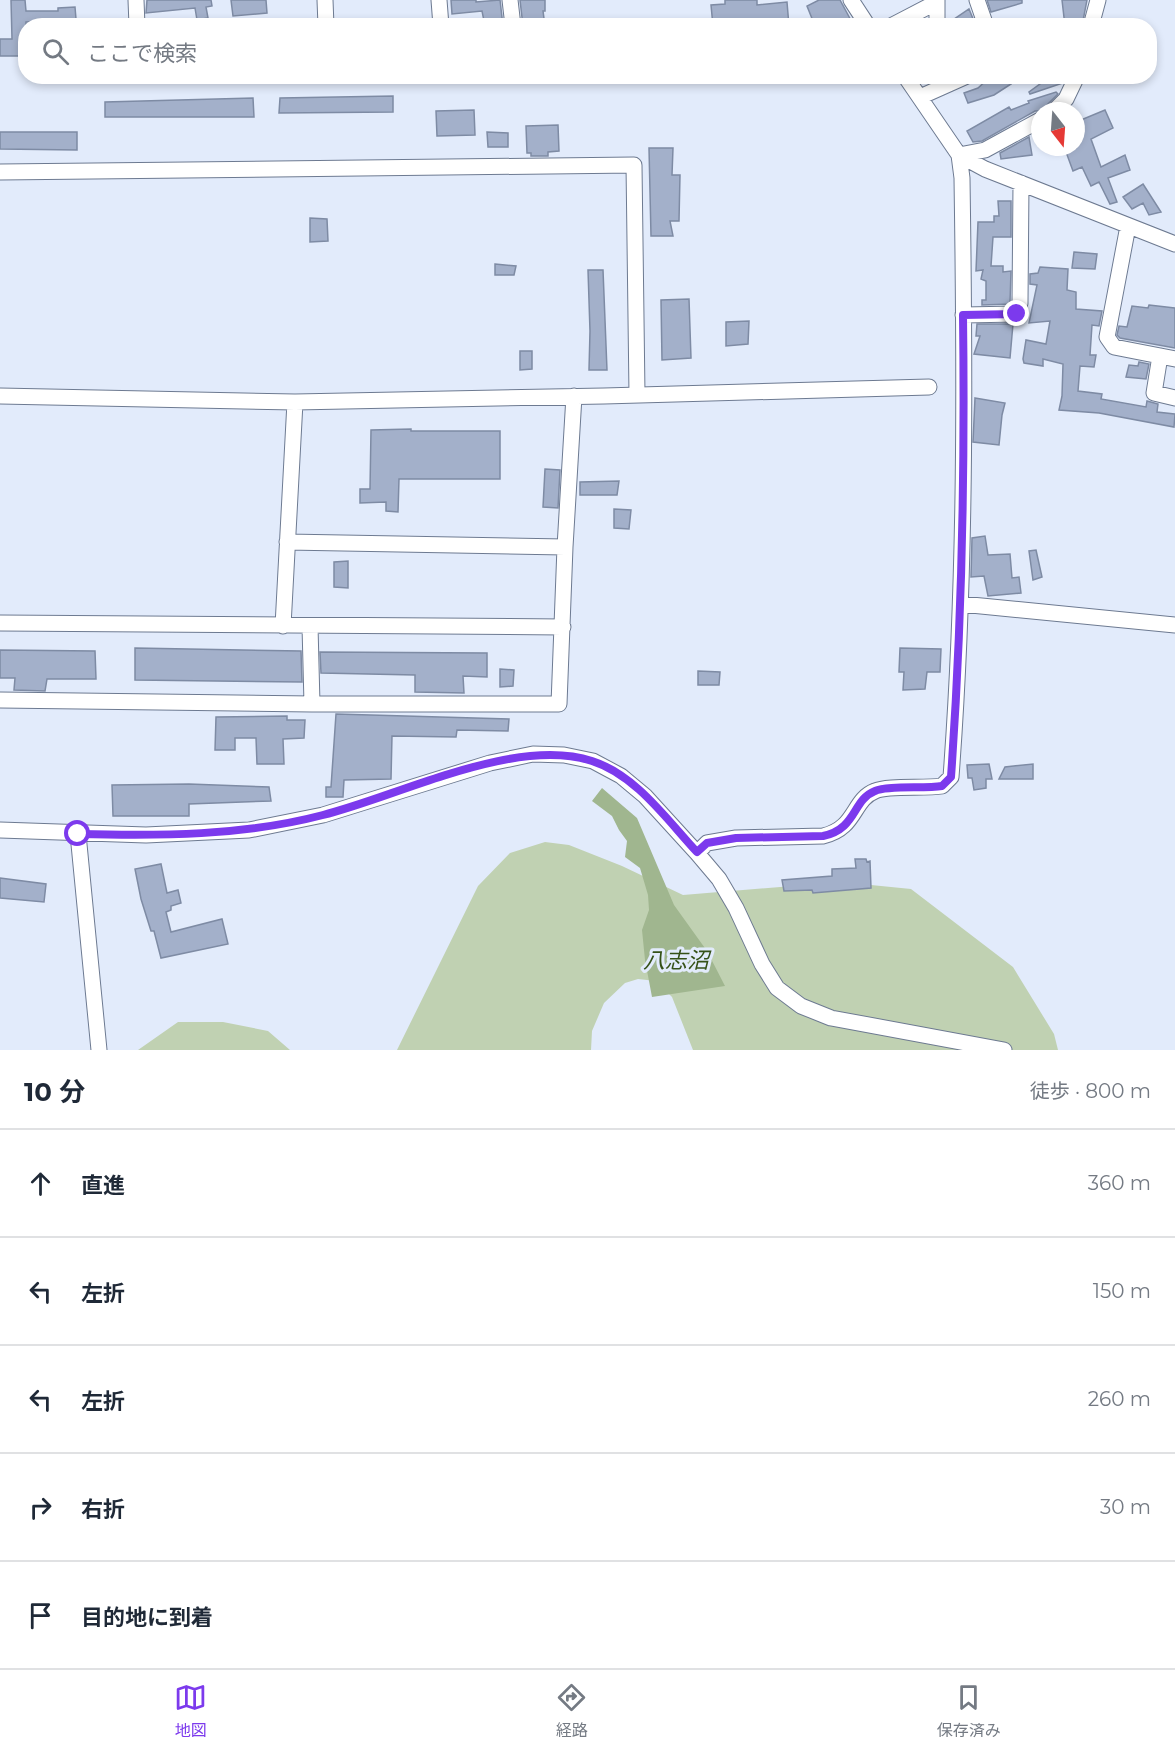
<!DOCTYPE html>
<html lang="ja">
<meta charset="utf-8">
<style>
body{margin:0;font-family:Montserrat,"Noto Sans JP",sans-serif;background:#f6f6f7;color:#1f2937}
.compass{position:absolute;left:1031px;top:102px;width:54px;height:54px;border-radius:50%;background:#fff;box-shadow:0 3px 9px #0003;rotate:163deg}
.stop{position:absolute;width:18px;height:18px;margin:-14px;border:4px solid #7c3aed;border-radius:50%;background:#fff}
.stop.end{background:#7c3aed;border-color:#fff;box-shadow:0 2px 6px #0008}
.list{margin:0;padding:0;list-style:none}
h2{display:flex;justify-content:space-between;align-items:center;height:78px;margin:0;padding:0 24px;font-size:26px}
h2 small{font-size:20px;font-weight:400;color:#747a83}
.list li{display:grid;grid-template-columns:39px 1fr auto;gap:18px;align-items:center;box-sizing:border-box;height:108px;padding:0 24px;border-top:2px solid #e0e1e3}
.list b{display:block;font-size:22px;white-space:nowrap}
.list em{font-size:20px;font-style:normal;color:#747a83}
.icon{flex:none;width:33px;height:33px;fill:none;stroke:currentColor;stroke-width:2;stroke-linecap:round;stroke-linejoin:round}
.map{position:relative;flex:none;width:1175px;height:1050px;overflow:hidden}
.search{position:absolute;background:#fff;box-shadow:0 3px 9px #0003;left:18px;right:18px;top:18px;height:66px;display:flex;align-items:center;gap:15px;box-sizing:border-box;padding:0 21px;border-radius:24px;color:#747a83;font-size:22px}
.sheet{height:618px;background:#fff}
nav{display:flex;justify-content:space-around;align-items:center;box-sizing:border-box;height:84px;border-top:2px solid #e0e1e3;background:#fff;font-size:16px;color:#747a83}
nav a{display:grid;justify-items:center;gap:3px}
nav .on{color:#7c3aed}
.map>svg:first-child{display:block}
.green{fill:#c0d1b2}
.water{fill:#a0b68f}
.building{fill:#a3b0ca;stroke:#7e8ba4;stroke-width:1.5}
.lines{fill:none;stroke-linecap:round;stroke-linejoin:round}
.minor-casing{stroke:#6d7a91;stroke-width:17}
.minor{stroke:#fff;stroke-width:15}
.route{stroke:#7c3aed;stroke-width:8}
.labels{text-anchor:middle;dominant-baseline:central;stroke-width:6;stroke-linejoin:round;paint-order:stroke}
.water-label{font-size:22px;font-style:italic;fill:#355118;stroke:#e2ebfb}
</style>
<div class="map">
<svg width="1175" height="1050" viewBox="0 0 1175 1050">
<rect width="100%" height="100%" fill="#e2ebfb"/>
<!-- green -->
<path class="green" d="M545 842 569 845 622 866 683 895 841 882 911 889 1013 967 1054 1034 1058 1050H693L672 997 656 981 638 979 625 983 604 1003 592 1031 591 1050H397L478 886 510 853Z
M178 1022H223L268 1031 290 1050H138Z"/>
<!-- water -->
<path class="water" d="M602 788 637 818 674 905 707 951 725 986 652 997 645 960 642 930 649 910 648 895 640 868 625 857 627 841 619 830 612 816 592 801Z"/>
<!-- building -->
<path class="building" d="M11 0H25L26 11H58V8L75 7 76 19 26 22V56H0V39H12Z
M147 0H211L212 6 206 7 208 18 197 20 195 8 146 13Z
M231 0H266L267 13 233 16Z
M451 0H476V2L500 0 503 26H498L497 19 484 21 482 11 452 14Z
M520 0H545V11H543L545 26H523Z
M725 0H757V5L787 2 789 26H728L727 24 713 26 711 5 725 4Z
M819 0H840L854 26H815L807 6Z
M987 0H1022V3L991 12Z
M1062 0H1087L1082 26H1065Z
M969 9 976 26H947V24Z
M991 76H1005L1011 84 994 95 968 103 964 93 978 88Z
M1051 76H1066L1063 83 1030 94 1029 92Z
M1056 92 1058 94 1047 105 1045 111H1035L982 141 973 142 967 131 1009 107 1011 110 1029 103 1028 101Z
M393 96V112L279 113 280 98Z
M253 98 254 117H105V102Z
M474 110 475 135 437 136 436 111Z
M1105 110 1113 128 1091 139 1101 167 1125 155 1130 170 1108 178 1117 202 1110 204 1099 182 1091 186 1082 167 1073 171 1066 152 1076 148V122Z
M558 125 559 151 548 152V156H531V153H527L526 126Z
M0 132H77V150L0 149Z
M487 132 508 133V147H488Z
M1029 137 1032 155 1001 159 1000 153Z
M649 148H673L672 175H680L679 221H670L673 236H651Z
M1143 184 1161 212 1149 215 1143 203 1132 209 1123 197Z
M998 201H1011V237H993L991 266H1003V272L1011 271 1010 302V304L982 305V300H986V281L981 279 983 270 976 271 978 222H994V216H999Z
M310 218 327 219 328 241 310 242Z
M1074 252 1097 254 1095 269 1072 268Z
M495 264 516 266 514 275H495Z
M1040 267 1068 269 1067 290 1076 292V309L1102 311 1099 326 1092 325 1090 355H1096L1094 367 1080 366 1078 391 1102 394 1101 399 1146 407 1147 401 1158 404 1157 412 1175 414 1174 427 1099 413 1059 410 1062 396 1063 364 1043 359V366L1024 363 1023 359 1026 340 1046 344 1050 321 1029 323 1037 285 1030 284V274L1038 273Z
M588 270H603L607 370H589L590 331Z
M689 299 691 358 662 360 661 300Z
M1149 305 1175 308V348L1120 338 1117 335 1119 326 1127 327 1132 306 1148 308Z
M749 321 748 344 726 346V322Z
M977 324H1013L1010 358 974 354 980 336H976Z
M520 351H532V369L520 370Z
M1139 362 1149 364 1146 379 1126 377 1129 365 1138 366Z
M975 398 1005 403 1002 415 999 445 973 442Z
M411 429V431H500V479H399L398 512 386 511V502L360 503V489H370L371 430Z
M545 469 560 470 558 508 543 507Z
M619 481 617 495H580V482Z
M614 509 631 510 629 529 614 528Z
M985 536 988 555 1010 554 1012 578 1019 577 1021 593 988 596 984 576 971 577 972 538Z
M1036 550 1042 577 1033 580 1029 551Z
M348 561V588L334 587V562Z
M135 648 301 651 302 682 135 680Z
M900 648 941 649 940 672H927L925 689 903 690 904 672H899Z
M0 650 95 651 96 679H47L45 691 14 690 15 678H0Z
M320 652 487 653V677L463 676 464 693 415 692V675L321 673Z
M500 669 514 670 513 686 500 687Z
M698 671 720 672 719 685H698Z
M336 714 509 719 508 731 457 730 456 737 392 736 391 779 344 780 343 797H326V787H331Z
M287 716V720H305L304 738 283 739 284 764H257L256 738H235V750H215L216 717Z
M989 764 992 779H986V788L974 790 972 778H968L967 765Z
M1033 764V779H999L1005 767Z
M189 784 269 787 271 801 189 804V816H113L112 785Z
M855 859H866L867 862 870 861 871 888 813 893 812 890 784 891 782 880 832 876V869L856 868Z
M161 864 167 893 178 890 181 903 171 906V910L166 912 171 932 222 919 228 944 161 958 154 931H151L141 899 135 869Z
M0 878 46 884 44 902 0 898Z"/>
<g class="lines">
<defs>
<path id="minor" d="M136 0 137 26
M325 0 326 26
M439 0 441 26
M510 0 513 26
M851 0 868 26
M937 0V26
M977 0 986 26
M891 26 937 2
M1091 26 1098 0
M920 97 967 76
M1054 111 1066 99 1077 76
M959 155 985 169 1175 244
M959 155 985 150 1040 120
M0 172 634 165 637 394
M1128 226 1107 337 1114 347 1175 359
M963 315 1017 314 1020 303 1021 183
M1160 356 1154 393 1175 398
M0 396 295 402 604 396 929 387
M287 542 565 547
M961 604 1175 625
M0 623 563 627
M283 626 295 402
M310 626 312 704
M0 700 312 704H559L565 547 574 396
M0 830 146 835 249 830 323 815 490 763 533 754 564 755 593 761 621 776 645 796 697 853 719 879 736 908 762 964 777 988 801 1006 831 1018 1004 1050
M78 834 99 1050
M697 853 707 843 736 838 823 836C857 828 852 800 875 791 888 785 925 789 942 786L951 777C966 577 965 378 962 178L959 155 905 76"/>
</defs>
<!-- minor casing -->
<use href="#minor" class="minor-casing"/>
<!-- minor -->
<use href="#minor" class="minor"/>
</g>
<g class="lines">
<!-- route -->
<path class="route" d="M78 834C160 836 243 836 323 815 399 796 515 736 592 761 636 775 667 820 697 852L707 843 736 838 823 836C857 829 852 800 875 791 888 785 925 789 942 786L951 777C962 623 965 469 963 315L1017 314"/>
</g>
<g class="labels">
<!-- water labels -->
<g class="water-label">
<text x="676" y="960">八志沼</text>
</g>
</g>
</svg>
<svg class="compass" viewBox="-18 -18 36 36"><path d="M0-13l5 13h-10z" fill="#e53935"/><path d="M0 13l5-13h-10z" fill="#747a83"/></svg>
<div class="stop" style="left:78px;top:834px"></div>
<div class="stop end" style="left:1017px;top:314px"></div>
<div class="search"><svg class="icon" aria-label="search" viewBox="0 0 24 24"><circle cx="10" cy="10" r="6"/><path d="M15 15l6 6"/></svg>ここで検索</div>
</div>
<section class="sheet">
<h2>10 分<small>徒歩 · 800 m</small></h2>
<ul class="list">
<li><svg class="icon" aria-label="ahead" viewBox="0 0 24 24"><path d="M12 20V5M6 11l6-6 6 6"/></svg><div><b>直進</b></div><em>360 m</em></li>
<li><svg class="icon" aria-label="left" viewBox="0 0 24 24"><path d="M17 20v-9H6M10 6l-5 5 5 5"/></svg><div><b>左折</b></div><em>150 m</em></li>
<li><svg class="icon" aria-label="left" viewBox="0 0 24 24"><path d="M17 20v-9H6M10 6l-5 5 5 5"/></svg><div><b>左折</b></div><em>260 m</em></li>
<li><svg class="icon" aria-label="right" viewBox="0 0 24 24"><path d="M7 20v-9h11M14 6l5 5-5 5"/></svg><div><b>右折</b></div><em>30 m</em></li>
<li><svg class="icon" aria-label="arrive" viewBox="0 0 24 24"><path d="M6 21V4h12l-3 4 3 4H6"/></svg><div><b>目的地に到着</b></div></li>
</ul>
</section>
<nav>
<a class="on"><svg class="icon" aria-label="map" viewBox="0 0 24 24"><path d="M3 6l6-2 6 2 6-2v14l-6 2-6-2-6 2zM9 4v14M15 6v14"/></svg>地図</a>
<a><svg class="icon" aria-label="directions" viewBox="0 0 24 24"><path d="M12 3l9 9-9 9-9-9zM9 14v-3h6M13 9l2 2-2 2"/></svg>経路</a>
<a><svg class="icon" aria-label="saved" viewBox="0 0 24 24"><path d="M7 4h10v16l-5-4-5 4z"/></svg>保存済み</a>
</nav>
